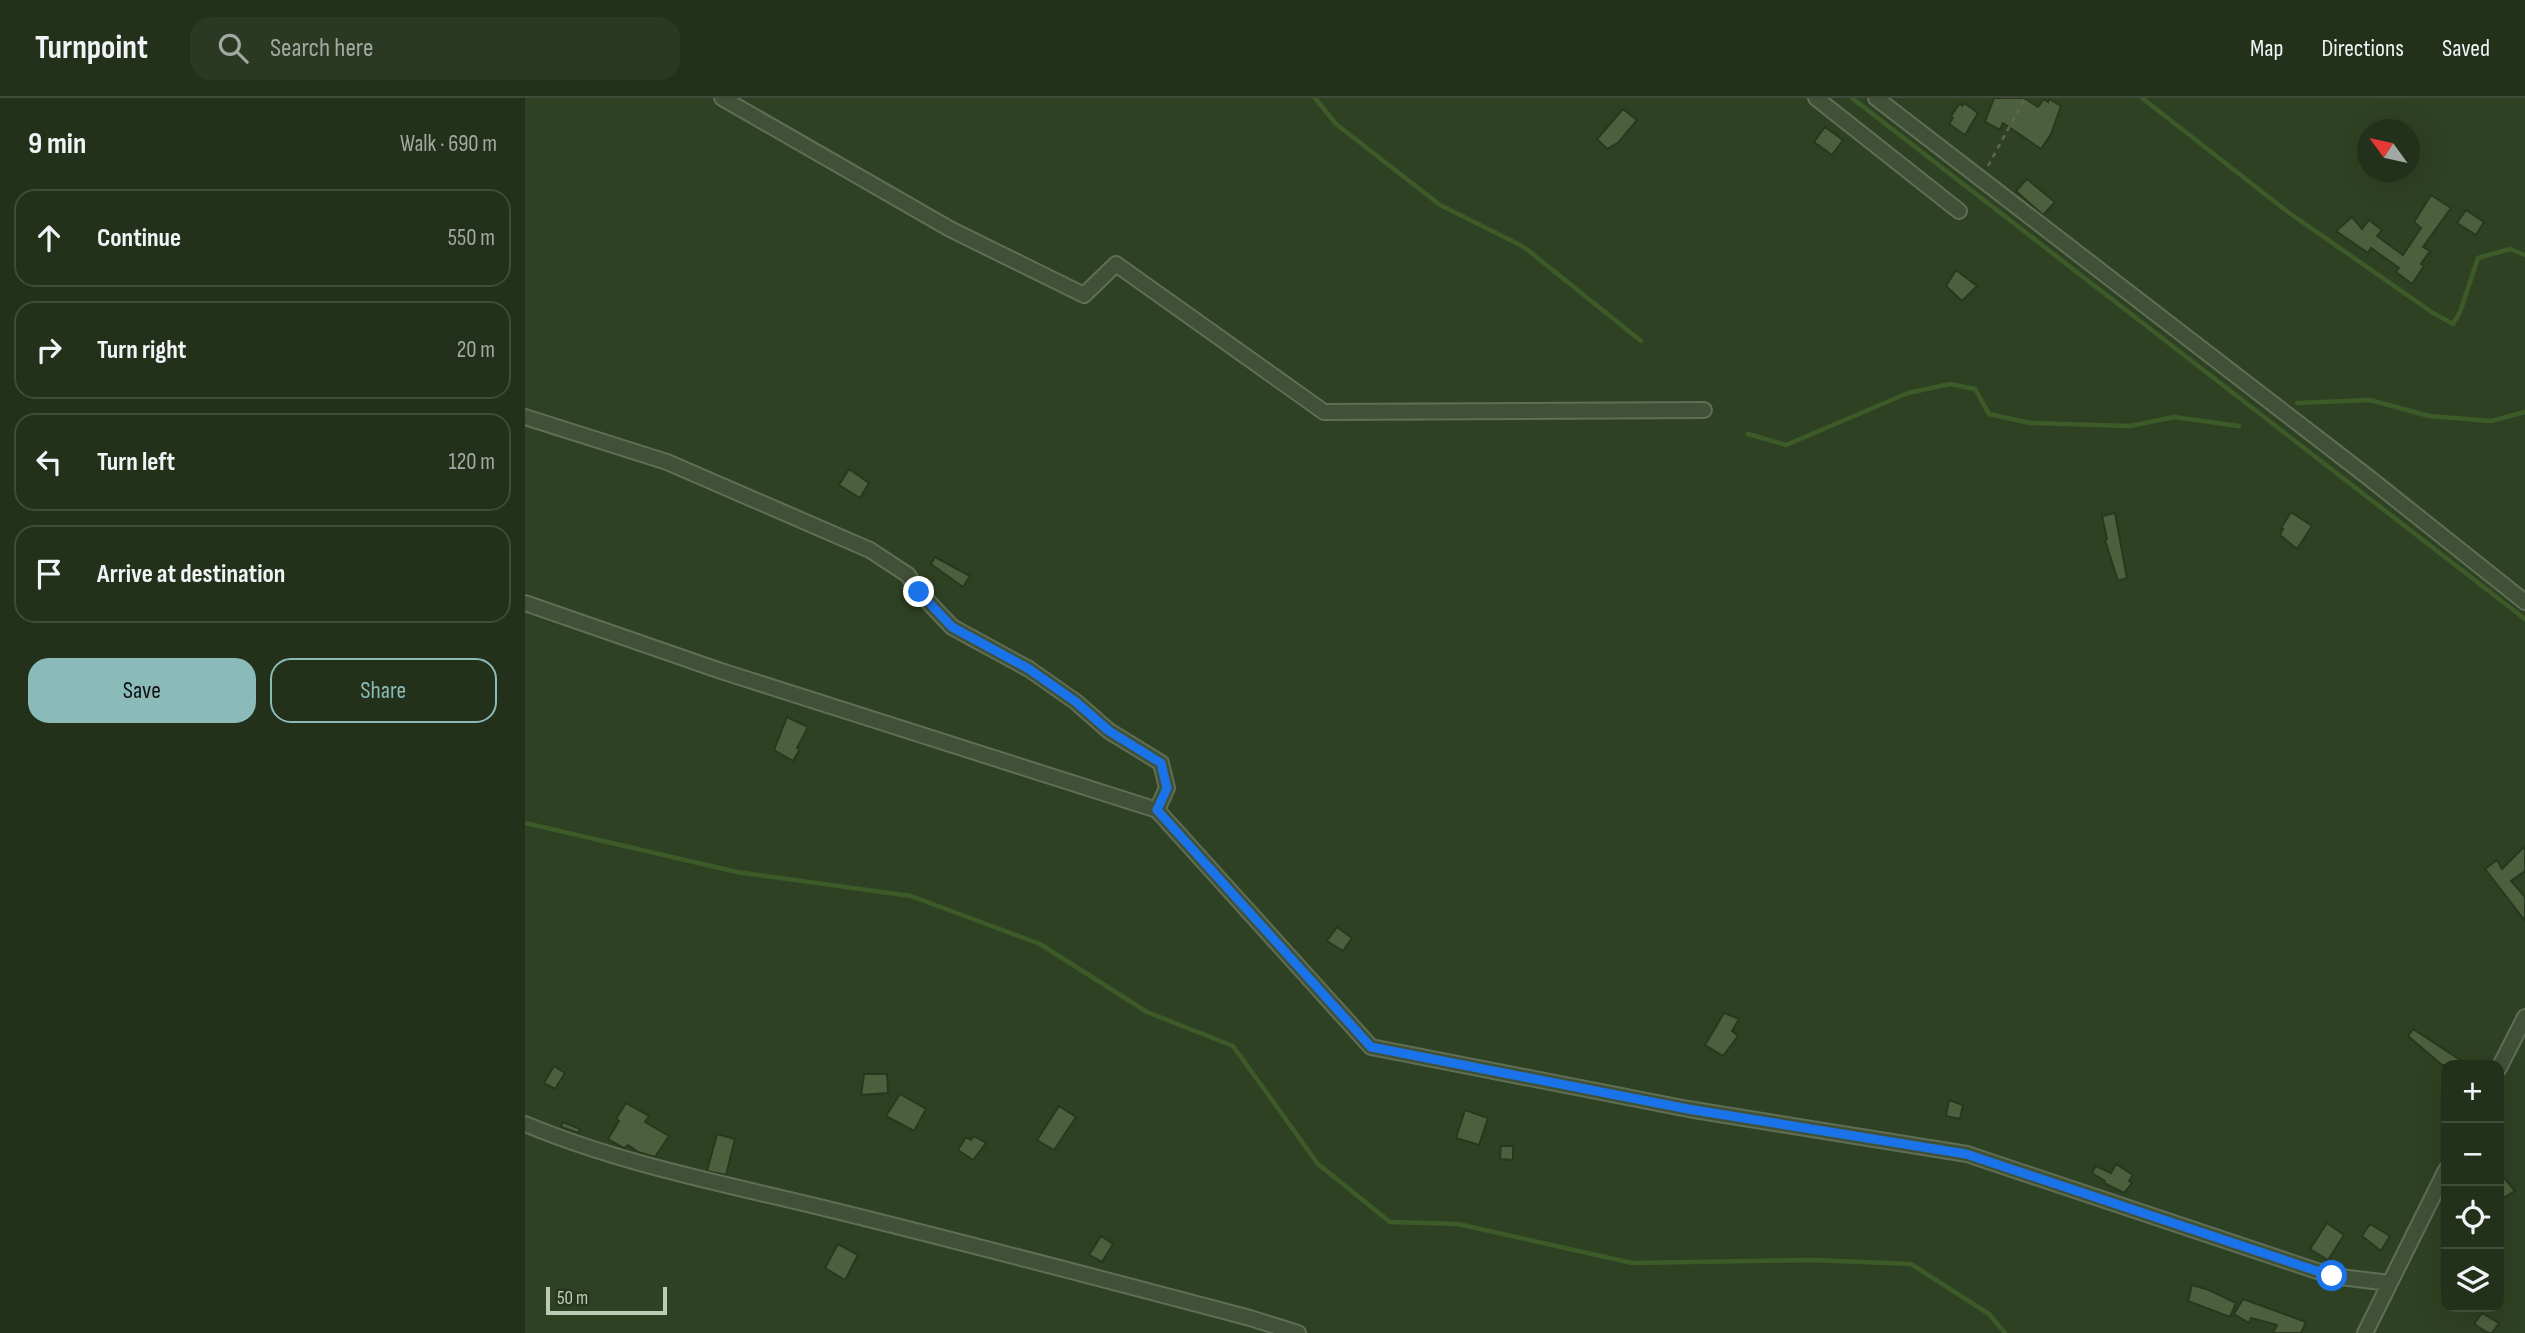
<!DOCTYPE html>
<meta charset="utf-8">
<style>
body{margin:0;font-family:"Sofia Sans Condensed",sans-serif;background:#2b3923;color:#f1f3f6}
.controls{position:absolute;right:21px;bottom:21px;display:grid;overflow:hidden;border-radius:14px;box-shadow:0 7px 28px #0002}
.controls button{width:63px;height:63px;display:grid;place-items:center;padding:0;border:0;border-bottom:2px solid #404c39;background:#23311a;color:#f1f3f6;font:35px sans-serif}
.compass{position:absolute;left:1832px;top:21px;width:63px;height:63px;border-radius:50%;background:#23311a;box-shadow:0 7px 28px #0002;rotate:303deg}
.scale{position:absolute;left:21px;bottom:18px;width:121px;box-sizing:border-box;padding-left:7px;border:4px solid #bccbb3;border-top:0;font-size:19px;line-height:24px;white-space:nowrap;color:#bccbb3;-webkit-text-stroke:5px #26361c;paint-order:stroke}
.stop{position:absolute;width:21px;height:21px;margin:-16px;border:5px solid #1a73e8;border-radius:50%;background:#fff}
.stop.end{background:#1a73e8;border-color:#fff;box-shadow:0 2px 7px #0008}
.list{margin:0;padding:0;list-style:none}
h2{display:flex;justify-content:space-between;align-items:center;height:91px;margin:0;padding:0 28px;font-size:30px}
h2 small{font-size:23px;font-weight:400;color:#a3a9a2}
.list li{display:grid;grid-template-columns:46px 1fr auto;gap:21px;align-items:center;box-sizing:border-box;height:98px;margin:0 14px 14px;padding:0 14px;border:2px solid #404c39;border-radius:21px}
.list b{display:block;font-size:26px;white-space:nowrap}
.list em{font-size:23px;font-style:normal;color:#a3a9a2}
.actions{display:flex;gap:14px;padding:21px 28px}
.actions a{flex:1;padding:16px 0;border:2px solid #8bbbb9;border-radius:21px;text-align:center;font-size:24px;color:#8bbbb9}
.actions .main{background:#8bbbb9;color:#111}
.icon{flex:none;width:38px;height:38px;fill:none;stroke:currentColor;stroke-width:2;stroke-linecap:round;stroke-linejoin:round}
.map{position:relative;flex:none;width:2000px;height:1235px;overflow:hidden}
header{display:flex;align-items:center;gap:42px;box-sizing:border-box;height:98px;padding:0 35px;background:#23311a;border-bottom:2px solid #404c39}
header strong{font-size:33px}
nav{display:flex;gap:38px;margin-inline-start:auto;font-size:24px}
.search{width:490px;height:63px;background:#2b3923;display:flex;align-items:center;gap:18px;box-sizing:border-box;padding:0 24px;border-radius:21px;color:#a3a9a2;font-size:26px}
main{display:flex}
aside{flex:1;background:#23311a}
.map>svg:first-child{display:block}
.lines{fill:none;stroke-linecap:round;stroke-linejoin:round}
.stream{stroke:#3d5a29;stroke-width:4.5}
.building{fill:#4d603e;stroke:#28381e;stroke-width:2}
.minor-casing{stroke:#5f6e55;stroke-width:18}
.path{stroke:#61654a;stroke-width:2.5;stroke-dasharray:5 5;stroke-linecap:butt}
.minor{stroke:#415137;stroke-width:14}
.route{stroke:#1a73e8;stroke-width:9}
</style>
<header>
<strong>Turnpoint</strong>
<div class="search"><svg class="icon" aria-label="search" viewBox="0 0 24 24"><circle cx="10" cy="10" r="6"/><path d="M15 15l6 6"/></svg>Search here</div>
<nav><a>Map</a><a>Directions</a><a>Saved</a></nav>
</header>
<main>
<aside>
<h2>9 min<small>Walk · 690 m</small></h2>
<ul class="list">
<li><svg class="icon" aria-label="ahead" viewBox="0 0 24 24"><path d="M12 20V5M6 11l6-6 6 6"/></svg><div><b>Continue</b></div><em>550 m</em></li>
<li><svg class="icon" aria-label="right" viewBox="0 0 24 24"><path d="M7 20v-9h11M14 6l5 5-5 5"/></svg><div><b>Turn right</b></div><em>20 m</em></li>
<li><svg class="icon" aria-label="left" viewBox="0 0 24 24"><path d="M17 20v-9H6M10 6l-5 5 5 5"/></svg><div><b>Turn left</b></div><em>120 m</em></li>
<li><svg class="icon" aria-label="arrive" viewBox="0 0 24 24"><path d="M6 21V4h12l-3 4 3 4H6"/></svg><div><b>Arrive at destination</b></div></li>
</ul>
<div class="actions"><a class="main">Save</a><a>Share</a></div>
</aside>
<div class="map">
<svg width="2000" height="1235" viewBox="0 0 2000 1235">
<rect width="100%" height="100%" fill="#2f4123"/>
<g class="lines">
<!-- stream -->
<path class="stream" d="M790 0 811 26 915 107 999 149 1116 243
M1327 0 2000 521
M1617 0 1763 114 1908 215 1928 226 1935 214 1953 160 1985 151 2000 157
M1772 305 1845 302 1904 318 1966 323 2000 314
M1223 336 1261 347 1383 295 1425 286 1450 291 1464 316 1505 325 1605 328 1649 319 1714 328
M0 725 212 774 386 798 515 846 622 914 708 948 793 1066 865 1124 933 1126 1107 1165 1288 1162 1386 1166 1464 1216 1480 1235"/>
</g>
<!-- building -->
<path class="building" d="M1469 0H1499L1513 9 1519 1 1523 4 1524 1 1536 8 1526 36 1516 51 1478 25 1475 32 1460 24Z
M1435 5 1437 8 1439 5 1453 15 1440 37 1424 26 1428 20 1426 18Z
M1098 11 1112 22 1093 45 1082 51 1072 41Z
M1300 29 1318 42 1307 57 1289 44Z
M1502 81 1530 104 1518 117 1491 93Z
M1906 97 1926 110 1898 149 1905 153 1896 166 1899 168 1887 186 1871 174 1874 170 1846 150 1843 155 1811 133 1827 119 1837 131 1844 122 1857 132 1852 138 1878 157 1896 130 1889 124Z
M1941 112 1959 124 1951 137 1932 125Z
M1431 172 1452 188 1437 203 1421 188Z
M324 371 344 385 335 400 314 387Z
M1766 414 1787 428 1772 451 1755 437 1758 431 1756 430Z
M1590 415 1602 480 1593 483 1580 442 1582 441 1577 418Z
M410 459 445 478 438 489 406 466Z
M262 619 283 629 272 650 275 651 268 663 249 652Z
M2000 748V773L1986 783 2000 799V823L1960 771 1972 762 1977 771Z
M812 829 827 840 818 853 802 843Z
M1199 915 1214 921 1207 933 1213 938 1198 958 1180 947Z
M1888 931 1943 967H1917L1883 938Z
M29 968 40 975 30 991 19 985Z
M339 976H362L363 995 336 997Z
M375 996 401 1011 389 1033 361 1018Z
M1424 1002 1438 1007 1435 1021 1421 1018Z
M101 1005 124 1018 120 1024 144 1038 130 1059 113 1054 103 1047 99 1050 83 1041 94 1023 91 1021Z
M534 1008 551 1019 529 1052 512 1042Z
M940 1012 963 1020 954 1047 931 1040Z
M38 1024 55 1031 53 1035 36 1029Z
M192 1036 210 1041 201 1077 182 1073Z
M449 1038 461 1045 448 1062 433 1052 441 1039 446 1042Z
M976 1048H988V1062L975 1061Z
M1591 1066 1608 1077 1604 1083 1607 1085 1599 1095 1579 1085 1580 1083 1567 1075 1571 1068 1586 1075Z
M1974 1074 1990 1093 1978 1100 1974 1094Z
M1802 1125 1819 1137 1803 1162 1785 1151Z
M1845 1126 1865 1138 1856 1153 1837 1138Z
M576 1138 588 1146 577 1164 564 1157Z
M313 1146 333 1157 320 1182 300 1170Z
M1667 1187 1684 1192 1711 1205 1705 1219 1663 1203Z
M1718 1201 1781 1224 1776 1235H1748L1752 1227 1726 1220 1724 1225 1709 1216Z
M1957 1215 1974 1225 1967 1235H1963L1949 1226Z"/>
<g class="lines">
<defs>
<path id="minor" d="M197 0 425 131 559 197 591 166 799 314 1179 312
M1291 0 1434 113
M1351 0 1843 379 2000 504
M0 319 142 364 345 452 383 477 394 494 427 529 504 571 551 604 584 633 636 665 642 690 632 712
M0 505 196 573 632 712 846 949 1163 1011 1442 1056 1807 1178 1865 1185
M1974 970 2000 919
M0 1026C101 1068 210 1088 315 1114 453 1148 589 1184 725 1220L773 1235
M1840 1235 1921 1072"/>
</defs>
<!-- minor casing -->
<use href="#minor" class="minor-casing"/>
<!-- path -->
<path class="path" d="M1463 68 1500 0"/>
<!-- minor -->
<use href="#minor" class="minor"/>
</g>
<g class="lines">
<!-- route -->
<path class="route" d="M394 494 427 529 504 571 551 604 584 633 636 665 642 690 632 712 846 949 1163 1011 1441 1056 1807 1178"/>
</g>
</svg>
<div class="controls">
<button>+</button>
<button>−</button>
<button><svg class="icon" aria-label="locate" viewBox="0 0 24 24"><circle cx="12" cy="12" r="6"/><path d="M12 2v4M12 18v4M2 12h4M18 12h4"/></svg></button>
<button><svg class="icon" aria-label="layers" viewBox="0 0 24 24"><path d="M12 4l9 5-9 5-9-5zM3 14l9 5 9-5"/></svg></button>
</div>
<svg class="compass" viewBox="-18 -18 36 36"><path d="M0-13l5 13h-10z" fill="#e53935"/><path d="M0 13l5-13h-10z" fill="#a3a9a2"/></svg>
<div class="scale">50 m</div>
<div class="stop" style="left:1807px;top:1178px"></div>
<div class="stop end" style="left:394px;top:494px"></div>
</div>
</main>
